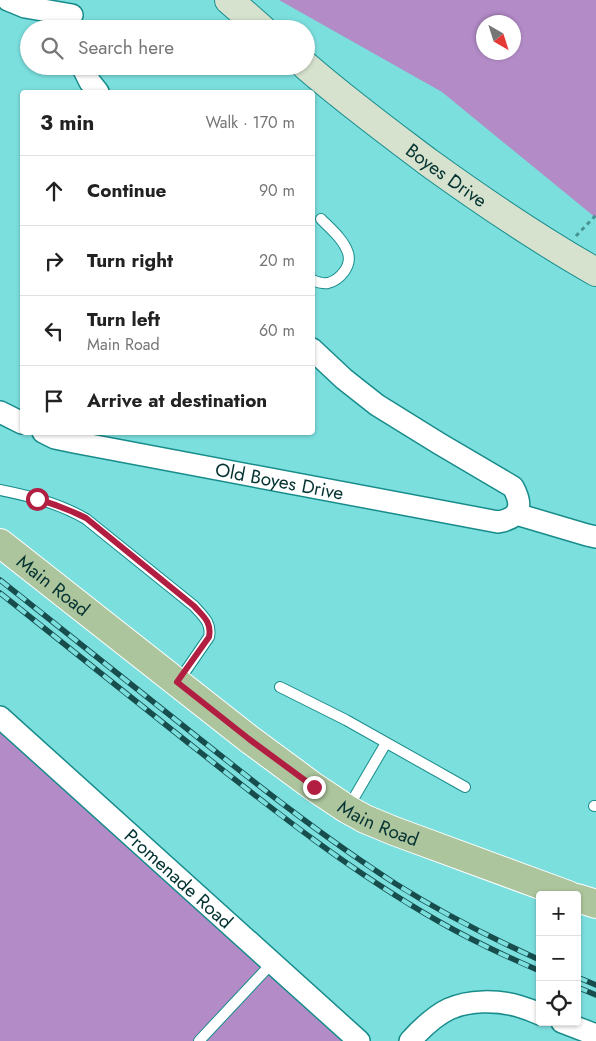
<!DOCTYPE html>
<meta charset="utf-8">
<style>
body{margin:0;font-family:Jost,sans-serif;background:#f2f2f2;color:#222}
.controls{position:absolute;right:15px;bottom:15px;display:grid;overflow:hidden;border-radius:5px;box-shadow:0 1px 4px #0004}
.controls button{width:45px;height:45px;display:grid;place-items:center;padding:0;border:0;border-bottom:1px solid #e0e0e0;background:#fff;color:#222;font:25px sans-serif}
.compass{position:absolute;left:476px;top:15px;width:45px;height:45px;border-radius:50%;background:#fff;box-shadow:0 1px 4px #0004;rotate:141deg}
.stop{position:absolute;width:15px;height:15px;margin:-11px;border:4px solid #b11e42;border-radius:50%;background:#fff}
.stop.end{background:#b11e42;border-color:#fff;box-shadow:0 1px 5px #0008}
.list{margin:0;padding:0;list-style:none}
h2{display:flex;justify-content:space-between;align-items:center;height:65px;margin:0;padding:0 20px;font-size:21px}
h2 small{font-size:16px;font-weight:400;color:#767676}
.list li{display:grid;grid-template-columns:32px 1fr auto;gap:15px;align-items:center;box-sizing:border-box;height:70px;padding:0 20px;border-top:1px solid #e0e0e0}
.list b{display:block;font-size:19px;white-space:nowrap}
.list p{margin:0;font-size:16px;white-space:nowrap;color:#767676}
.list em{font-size:16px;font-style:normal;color:#767676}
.icon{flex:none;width:28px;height:28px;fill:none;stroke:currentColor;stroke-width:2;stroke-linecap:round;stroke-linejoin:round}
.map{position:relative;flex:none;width:596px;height:1041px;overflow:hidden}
.search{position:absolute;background:#fff;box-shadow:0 1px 4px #0004;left:20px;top:20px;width:295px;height:55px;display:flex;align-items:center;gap:12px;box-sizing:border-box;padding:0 18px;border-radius:28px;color:#767676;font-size:19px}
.panel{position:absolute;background:#fff;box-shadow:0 1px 4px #0004;left:20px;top:90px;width:295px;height:345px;border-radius:5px}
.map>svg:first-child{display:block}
.green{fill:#b38bc7;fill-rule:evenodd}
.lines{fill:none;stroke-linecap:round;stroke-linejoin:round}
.service-casing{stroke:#188c8b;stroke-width:12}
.minor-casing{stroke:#188c8b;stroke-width:24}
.secondary-casing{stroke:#188c8b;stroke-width:30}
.primary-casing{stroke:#fff;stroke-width:30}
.path{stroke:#479493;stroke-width:3;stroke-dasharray:4 4;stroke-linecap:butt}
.service{stroke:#fff;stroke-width:10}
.minor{stroke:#fff;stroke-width:21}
.secondary{stroke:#d6e2ce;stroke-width:28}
.primary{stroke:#adc59d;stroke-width:28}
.rail-casing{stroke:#174e4d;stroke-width:5.5}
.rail{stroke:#7bdfde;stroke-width:4;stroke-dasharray:11;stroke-linecap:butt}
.route{stroke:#b11e42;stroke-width:6}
.labels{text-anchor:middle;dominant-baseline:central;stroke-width:4.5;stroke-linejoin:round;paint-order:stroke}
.street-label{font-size:19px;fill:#043332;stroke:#7bdfde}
</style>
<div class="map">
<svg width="596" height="1041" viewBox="0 0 596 1041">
<rect width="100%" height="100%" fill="#7bdfde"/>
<!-- green -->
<path class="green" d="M279 0H596V218L442 92ZM514 22V52H484V22Z
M0 717 359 1041H0Z"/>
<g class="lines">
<defs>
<path id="service" d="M312 280C317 282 323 284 328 283 340 280 352 266 348 253 344 240 331 229 321 219
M0 490C29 496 59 503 86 519L194 606C203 616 212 623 209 637L178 682
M280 687 346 720 465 787
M594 806H596
M348 808 386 743
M199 1041 272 963"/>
<g id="minor">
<path d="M8 0 25 7 72 15"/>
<path d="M82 66 90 82 98 92"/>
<path d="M0 412 22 423"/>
<path id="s1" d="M43 432 55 438 74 442 498 522C521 518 523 505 513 487L440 444 377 405 344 379 312 349"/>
<path d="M516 514 587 535 596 537"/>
<path id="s2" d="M0 717 359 1041"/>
<path d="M562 1022 596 1035"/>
<path d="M410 1041C421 1029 434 1016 449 1009 469 1000 497 1000 518 1006 525 1008 533 1011 540 1014"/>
</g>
<g id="secondary">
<path d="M229 0 262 29"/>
<path id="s3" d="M306 66C345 100 387 131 428 162 482 201 538 239 596 272"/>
</g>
<g id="primary">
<path id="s4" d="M0 543 249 739 314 787 347 809 365 819 394 831 568 895"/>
<path d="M577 898 596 904"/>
</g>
</defs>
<!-- service casing -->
<use href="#service" class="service-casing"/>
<!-- minor casing -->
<use href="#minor" class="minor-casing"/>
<!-- secondary casing -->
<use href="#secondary" class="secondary-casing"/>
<!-- primary casing -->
<use href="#primary" class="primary-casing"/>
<!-- path -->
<path class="path" d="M576 236 596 215"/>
<!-- service -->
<use href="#service" class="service"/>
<!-- minor -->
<use href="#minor" class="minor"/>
<!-- secondary -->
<use href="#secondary" class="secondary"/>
<!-- primary -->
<use href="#primary" class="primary"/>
<defs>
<path id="rail" d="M0 580C62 629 124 679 186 728 255 783 323 837 396 884 442 913 491 938 540 960
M0 593C62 642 124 692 186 741 267 805 348 870 438 921 471 940 505 956 540 971
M577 977 596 985
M577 987 596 995"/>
</defs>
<!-- rail casing -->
<use href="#rail" class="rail-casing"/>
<!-- rail -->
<use href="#rail" class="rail"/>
</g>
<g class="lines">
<!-- route -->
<path class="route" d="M37 499C54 504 70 510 86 518L194 606C203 616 212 622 209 637L177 682 249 739 314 787"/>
</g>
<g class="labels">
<!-- street labels -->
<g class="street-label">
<text stroke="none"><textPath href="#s3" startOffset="178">Boyes Drive</textPath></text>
<text stroke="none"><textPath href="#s1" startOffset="242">Old Boyes Drive</textPath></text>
<text stroke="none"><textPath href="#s4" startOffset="68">Main Road</textPath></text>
<text stroke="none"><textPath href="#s4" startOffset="472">Main Road</textPath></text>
<text stroke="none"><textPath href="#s2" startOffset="241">Promenade Road</textPath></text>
</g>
</g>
</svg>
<div class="controls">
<button>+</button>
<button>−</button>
<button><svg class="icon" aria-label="locate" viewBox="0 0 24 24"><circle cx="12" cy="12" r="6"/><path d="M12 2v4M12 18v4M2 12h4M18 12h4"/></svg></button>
</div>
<svg class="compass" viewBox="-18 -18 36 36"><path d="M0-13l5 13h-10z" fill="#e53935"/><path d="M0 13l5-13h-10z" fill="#767676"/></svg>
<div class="stop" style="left:37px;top:499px"></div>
<div class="stop end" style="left:314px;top:787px"></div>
<div class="search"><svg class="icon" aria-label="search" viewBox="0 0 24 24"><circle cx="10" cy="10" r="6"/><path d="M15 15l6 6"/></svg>Search here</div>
<section class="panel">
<h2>3 min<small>Walk · 170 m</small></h2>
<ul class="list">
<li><svg class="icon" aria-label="ahead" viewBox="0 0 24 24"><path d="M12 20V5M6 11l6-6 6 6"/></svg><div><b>Continue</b></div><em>90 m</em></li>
<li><svg class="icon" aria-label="right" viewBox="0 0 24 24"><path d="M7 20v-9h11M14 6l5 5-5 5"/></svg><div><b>Turn right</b></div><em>20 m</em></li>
<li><svg class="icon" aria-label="left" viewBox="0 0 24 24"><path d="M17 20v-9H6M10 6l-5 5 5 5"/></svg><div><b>Turn left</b><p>Main Road</p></div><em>60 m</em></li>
<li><svg class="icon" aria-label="arrive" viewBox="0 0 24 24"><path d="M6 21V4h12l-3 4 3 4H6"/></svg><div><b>Arrive at destination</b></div></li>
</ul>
</section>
</div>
